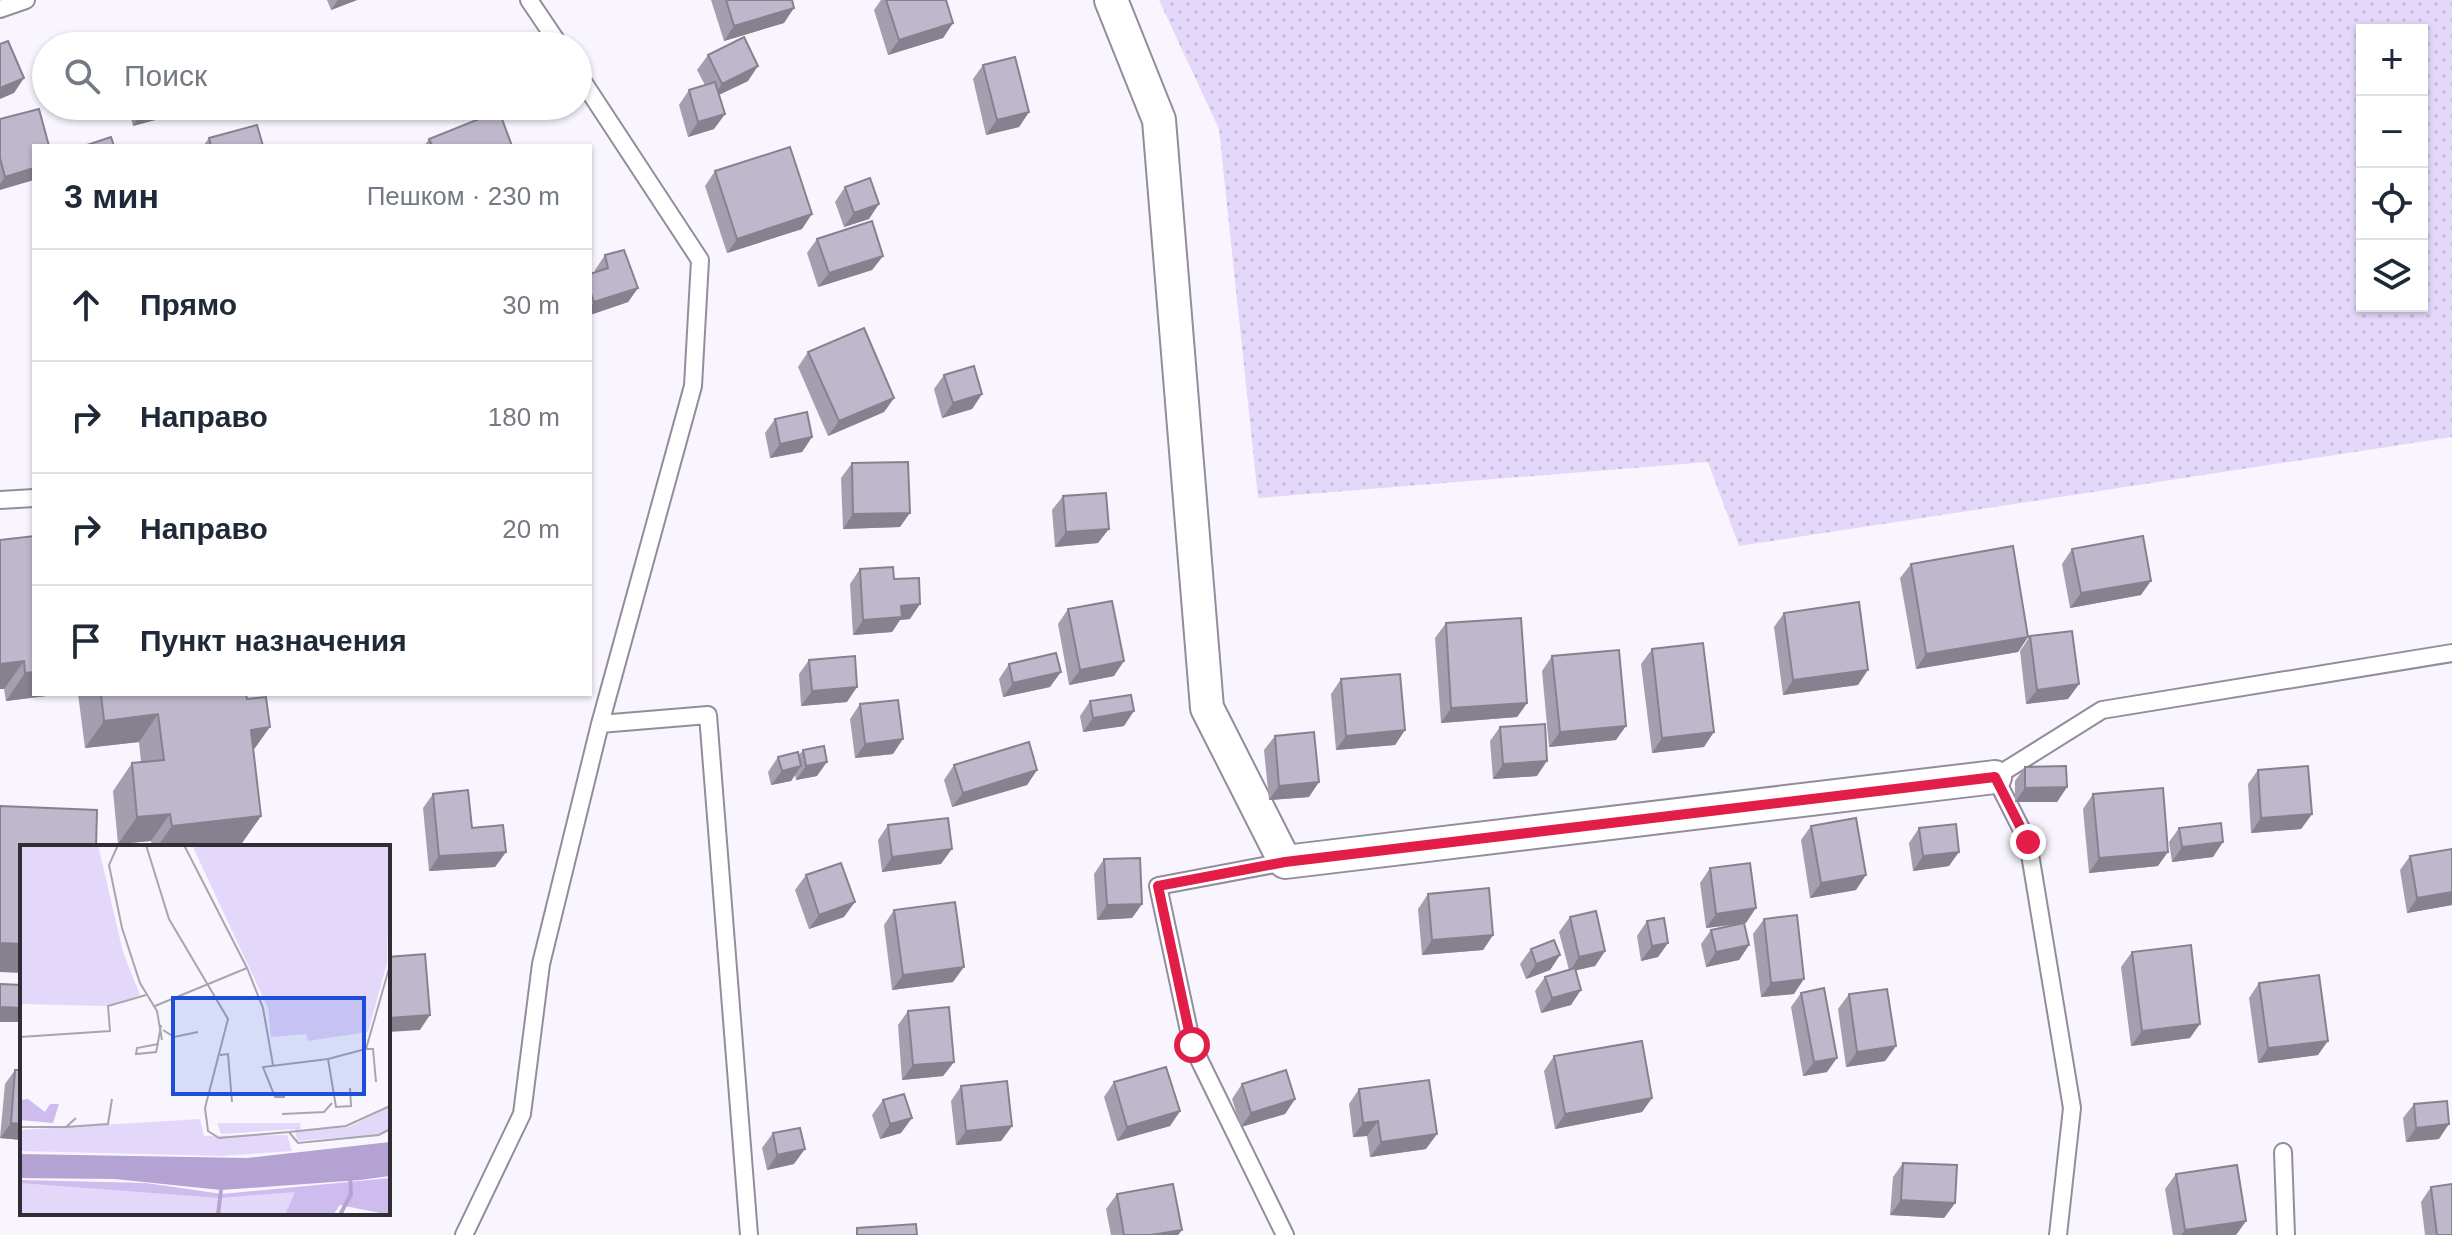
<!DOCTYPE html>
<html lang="ru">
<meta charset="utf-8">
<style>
body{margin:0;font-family:Arial,sans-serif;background:#f6f6f7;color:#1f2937}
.controls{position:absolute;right:24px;top:24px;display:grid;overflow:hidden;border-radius:0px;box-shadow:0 2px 6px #0004}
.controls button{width:72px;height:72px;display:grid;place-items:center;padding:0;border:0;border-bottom:2px solid #e0e1e3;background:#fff;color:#1f2937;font:40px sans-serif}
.stop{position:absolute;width:24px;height:24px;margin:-18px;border:6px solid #e11d48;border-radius:50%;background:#fff}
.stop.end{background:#e11d48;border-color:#fff;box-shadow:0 2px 8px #0008}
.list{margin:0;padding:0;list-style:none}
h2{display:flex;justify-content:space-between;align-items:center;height:104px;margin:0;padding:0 32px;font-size:34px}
h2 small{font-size:26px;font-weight:400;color:#747a83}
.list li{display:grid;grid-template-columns:52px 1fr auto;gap:24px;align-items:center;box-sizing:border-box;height:112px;padding:0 32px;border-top:2px solid #e0e1e3}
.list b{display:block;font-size:30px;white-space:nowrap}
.list em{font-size:26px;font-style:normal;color:#747a83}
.icon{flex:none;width:44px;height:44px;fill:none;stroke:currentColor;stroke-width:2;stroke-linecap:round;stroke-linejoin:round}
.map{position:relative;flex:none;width:2452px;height:1235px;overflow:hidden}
.search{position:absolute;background:#fff;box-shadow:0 2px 6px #0004;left:32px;top:32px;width:560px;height:88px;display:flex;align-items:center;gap:20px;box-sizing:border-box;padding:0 28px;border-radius:44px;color:#747a83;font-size:30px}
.panel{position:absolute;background:#fff;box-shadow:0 2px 6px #0004;left:32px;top:144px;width:560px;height:552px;border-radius:0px}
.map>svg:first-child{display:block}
.grass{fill:url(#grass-dots);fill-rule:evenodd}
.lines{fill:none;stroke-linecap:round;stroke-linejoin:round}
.lane-casing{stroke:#938c9f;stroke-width:20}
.street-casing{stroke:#938c9f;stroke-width:36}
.lane{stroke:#fff;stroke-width:16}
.street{stroke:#fff;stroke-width:32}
.wall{fill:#a49eaf}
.shaded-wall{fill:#86818f}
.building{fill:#bfb8cc;stroke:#86818f;stroke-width:2}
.route{stroke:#e11d48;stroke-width:10}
.inset-river{fill:none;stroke:#b4a2d2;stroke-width:4}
.inset-road{fill:none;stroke:#a8a5ae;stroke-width:2}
.view{fill:#1d4ed8;fill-opacity:0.15;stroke:#1d4ed8;stroke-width:4}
.inset-edge{fill:none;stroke:#302d35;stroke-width:4}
</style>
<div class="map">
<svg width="2452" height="1235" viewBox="0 0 2452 1235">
<defs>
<pattern id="grass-dots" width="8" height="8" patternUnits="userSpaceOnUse" patternTransform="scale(2)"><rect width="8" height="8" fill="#e4d8fa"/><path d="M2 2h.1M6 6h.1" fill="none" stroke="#c4bad7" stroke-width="1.8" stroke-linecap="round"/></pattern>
</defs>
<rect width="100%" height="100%" fill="#f8f5fe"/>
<!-- grass -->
<path class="grass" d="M1159 0H2452V437L1739 546 1708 462 1258 498 1219 129ZM2362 30H2422V306H2362Z"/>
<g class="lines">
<defs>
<path id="lane" d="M529 0 560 46
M0 9 26 0
M0 500 34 498
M600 724 708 715 749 1235
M1285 862 1158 886 1192 1045 1285 1235
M2283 1152 2286 1235
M464 1235 522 1114 541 964 600 724 693 386 700 260 578 74
M2058 1235 2072 1108 2028 842 1995 777 2102 710 2452 653"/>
<path id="street" d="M1111 0 1159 120 1207 708 1285 862 1995 777"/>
</defs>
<!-- lane casing -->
<use href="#lane" class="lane-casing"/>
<!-- street casing -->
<use href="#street" class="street-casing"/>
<!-- lane -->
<use href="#lane" class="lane"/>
<!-- street -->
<use href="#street" class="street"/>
</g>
<!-- wall -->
<path class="wall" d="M327 0H357L331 10Z
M711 0H792L784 23 724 41Z
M881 0H946L953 23 943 38 888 55 874 10Z
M708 55 748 81 719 95 725 114 714 129 688 137 679 105 689 90 705 85 697 70Z
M983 65 1029 112 1019 127 986 135 973 79Z
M128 106H185L181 113 133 126Z
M39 109 0 190V119Z
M209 138 263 146H203Z
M429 139 432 146H424Z
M715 171 802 229 727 253 705 186Z
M845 187 869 219 844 227 835 202Z
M817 239 883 256 872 270 818 287 807 253Z
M605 255 638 288 628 302 590 315V274L595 272V270Z
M808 352 894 398 884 412 828 436 798 367Z
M944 375 982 394 972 409 942 418 934 389Z
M775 419 812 437 802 452 770 458 765 433Z
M852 463 900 527 843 529 841 478Z
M1063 496 1098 543 1055 547 1052 510Z
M0 540 34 694H62L6 701 4 689H0Z
M2072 549 2141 595 2070 608 2062 564Z
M1911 564 2028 637 2018 652 1916 669 1900 578Z
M860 569 894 579 910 619 900 620 892 632 853 635 850 584Z
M1068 609 1114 676 1069 685 1058 624Z
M1784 613 1858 685 1783 695 1774 627Z
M1446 623 1527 703 1517 717 1441 723 1435 638Z
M2030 636 2079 684 2068 699 2026 704 2020 651Z
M1652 649 1704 747 1652 753 1641 664Z
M1552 656 1616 740 1549 747 1542 671Z
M809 660 847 702 801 706 799 674Z
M1009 664 1050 687 1003 697 999 679Z
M1341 679 1405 730 1395 745 1336 750 1331 694Z
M78 694H246L261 816 242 843 210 847H152L151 841 118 844 113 791 132 763 141 762 139 742 85 748Z
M1090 701 1124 726 1083 732 1080 716Z
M860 704 893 754 855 758 850 719Z
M1500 727 1537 776 1493 779 1490 741Z
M1275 736 1309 797 1269 800 1264 750Z
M803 750 817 776 796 780 795 775 791 781 771 785 768 772 778 757 798 756Z
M954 765 1037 770 1027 785 952 807 944 780Z
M2025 767 2067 787 2057 802H2015V781Z
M2258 770 2312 814 2301 829 2251 833 2248 784Z
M433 794 472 828 506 852 495 867 429 871 423 808Z
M2093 794 2158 866 2089 873 2083 809Z
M888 825 941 864 882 872 878 840Z
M1811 826 1856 890 1810 898 1801 840Z
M1919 828 1949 866 1913 871 1909 843Z
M2179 828 2213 857 2172 862 2169 842Z
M2452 849V905L2407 913 2400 870 2410 856Z
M1104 859 1142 904 1132 918 1097 920 1094 874Z
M1710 868 1746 923H1744L1749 945 1739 960 1706 967 1701 944 1711 930 1737 924 1706 928 1700 883Z
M806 875 844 917 809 929 795 890Z
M1428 894 1493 935 1483 950 1422 955 1418 909Z
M894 910 953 982 892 990 884 925Z
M1570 917 1605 951 1595 966 1576 970 1571 1005 1541 1013 1535 991 1545 977 1569 970 1559 932Z
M1764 919 1794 994 1761 997 1753 934Z
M1647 921 1668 943 1658 957 1641 961 1637 936Z
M1531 949 1560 955 1550 970 1526 979 1520 964Z
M2132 952 2190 1038 2131 1046 2121 967Z
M2259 983 2318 1055 2258 1063 2249 998Z
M1801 993 1827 1072 1803 1076 1791 1007Z
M1849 994 1896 1046 1885 1061 1846 1067 1838 1009Z
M908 1011 954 1062 943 1076 902 1080 898 1025Z
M1554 1056 1652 1098 1642 1112 1555 1129 1544 1071Z
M15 1070 22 1140 0 1138 5 1084Z
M1114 1082 1180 1111 1170 1126 1117 1141 1104 1097Z
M1242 1084 1295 1099 1285 1114 1241 1127 1232 1099Z
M961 1086 1012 1126 1001 1141 956 1145 951 1101Z
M1359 1089 1426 1149 1370 1157 1367 1136 1353 1137 1349 1104Z
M883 1100 901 1133 880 1139 872 1115Z
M2414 1104 2439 1139 2406 1142 2403 1118Z
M773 1133 794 1164 767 1170 762 1148Z
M1903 1163 1955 1203 1944 1218 1890 1215 1893 1177Z
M2176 1174 2246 1221 2236 1235H2173L2165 1189Z
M2431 1187 2452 1235H2425L2421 1202Z
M1117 1194 1182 1230 1178 1235H1111L1106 1209Z"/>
<!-- shaded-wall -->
<path class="shaded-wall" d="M338 0H357L331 10Z
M794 8 784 23 724 41 734 26Z
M953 23 943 38 888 55 899 40Z
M758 66 748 81 712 98 722 84Z
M24 78 14 93 0 99V88Z
M163 106H185L181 113 133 126 143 111Z
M1029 112 1019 127 986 135 997 120Z
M725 114 714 129 688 137 698 122Z
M34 168V180L0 190V184L5 177Z
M879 204 869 219 844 227 854 213Z
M812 214 802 229 727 253 737 239Z
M883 256 872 270 818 287 829 273Z
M638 288 628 302 590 315V307L594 302Z
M982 394 972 409 942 418 953 403Z
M894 398 884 412 828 436 839 421Z
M812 437 802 452 770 458 780 444Z
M910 513 900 527 843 529 853 514Z
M1109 529 1098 543 1055 547 1066 532Z
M2151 581 2141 595 2070 608 2081 593Z
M920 604 910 619 900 620 892 632 853 635 863 620 901 606Z
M2028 637 2018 652 1916 669 1926 654Z
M24 661 4 689H0V664Z
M1124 661 1114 676 1069 685 1080 670Z
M1868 670 1858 685 1783 695 1793 680Z
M34 672V694H62L6 701 25 673Z
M1061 672 1050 687 1003 697 1013 683Z
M2079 684 2068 699 2026 704 2037 690Z
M857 687 847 702 801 706 812 691Z
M1527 703 1517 717 1441 723 1451 708Z
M1134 711 1124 726 1083 732 1093 718Z
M158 714 139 742 85 748 104 721Z
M1626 726 1616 740 1549 747 1560 732Z
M270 727 250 755 251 730Z
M1405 730 1395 745 1336 750 1346 736Z
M1714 732 1704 747 1652 753 1662 738Z
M903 739 893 754 855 758 865 744Z
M1547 761 1537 776 1493 779 1503 764Z
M827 762 817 776 796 780 806 766Z
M801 766 791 781 771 785 782 771Z
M1037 770 1027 785 952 807 963 793Z
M1319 782 1309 797 1269 800 1279 786Z
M2067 787 2057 802H2015L2025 788Z
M170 814 151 841 118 844 137 817Z
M2312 814 2301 829 2251 833 2261 818Z
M261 816 242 843 210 847H157L172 826Z
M2223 842 2213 857 2172 862 2182 847Z
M952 849 941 864 882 872 892 857Z
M506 852 495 867 429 871 439 856Z
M1959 852 1949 866 1913 871 1923 856Z
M2168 852 2158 866 2089 873 2099 858Z
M1866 875 1856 890 1810 898 1821 883Z
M2452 892V905L2407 913 2417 898Z
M855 902 844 917 809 929 819 915Z
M1142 904 1132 918 1097 920 1107 905Z
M1756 908 1746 923 1706 928 1716 914Z
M1493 935 1483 950 1422 955 1432 940Z
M0 943 22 944V973L0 972Z
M1668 943 1658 957 1641 961 1652 946Z
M1749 945 1739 960 1706 967 1716 952Z
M1605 951 1595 966 1569 972 1579 957Z
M1560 955 1550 970 1526 979 1536 964Z
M964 967 953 982 892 990 903 975Z
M1804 979 1794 994 1761 997 1771 983Z
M1581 990 1571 1005 1541 1013 1552 998Z
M0 1007 22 1008V1022H0Z
M430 1015 420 1030 388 1032 389 1018Z
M2200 1024 2190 1038 2131 1046 2142 1031Z
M2328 1041 2318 1055 2258 1063 2268 1048Z
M1896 1046 1885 1061 1846 1067 1857 1052Z
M1837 1058 1827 1072 1803 1076 1814 1062Z
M954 1062 943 1076 902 1080 913 1065Z
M1652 1098 1642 1112 1555 1129 1565 1114Z
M1295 1099 1285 1114 1241 1127 1251 1113Z
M1180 1111 1170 1126 1117 1141 1127 1127Z
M912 1118 901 1133 880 1139 890 1124Z
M1378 1121 1367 1136 1353 1137 1363 1123Z
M11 1123 22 1124V1140L0 1138Z
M2449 1124 2439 1139 2406 1142 2416 1128Z
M1012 1126 1001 1141 956 1145 966 1131Z
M1437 1134 1426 1149 1370 1157 1381 1142Z
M805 1149 794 1164 767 1170 777 1155Z
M1901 1200 1955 1203 1944 1218 1890 1215Z
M2246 1221 2236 1235H2181L2185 1230Z
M1182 1230 1178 1235H1151Z"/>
<!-- building -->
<path class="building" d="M726 0H792L794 8 734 26Z
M886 0H946L953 23 899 40Z
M174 37 176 46H142Z
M744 37 758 66 722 84 708 55Z
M8 41 24 78 0 88V44Z
M1015 57 1029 112 997 120 983 65Z
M715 82 725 114 698 122 689 90Z
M142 106H163L143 111Z
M39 109 49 146H34V168L5 177 0 158V119Z
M499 111 512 146H432L429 139Z
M257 125 263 146H211L209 138Z
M111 137 114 146H84Z
M790 147 812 214 737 239 715 171Z
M870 178 879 204 854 213 845 187Z
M872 221 883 256 829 273 817 239Z
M624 250 638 288 594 302 590 291V274L608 268 605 255Z
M864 328 894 398 839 421 808 352Z
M974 366 982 394 953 403 944 375Z
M807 412 812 437 780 444 775 419Z
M908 462 910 513 853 514 852 463Z
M1106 493 1109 529 1066 532 1063 496Z
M34 536V672L25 673 24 661 0 664V540Z
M2143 536 2151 581 2081 593 2072 549Z
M2013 546 2028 637 1926 654 1911 564Z
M893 567 894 579 919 578 920 604 901 606 902 617 863 620 860 569Z
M1112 601 1124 661 1080 670 1068 609Z
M1859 602 1868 670 1793 680 1784 613Z
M1521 618 1527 703 1451 708 1446 623Z
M2072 631 2079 684 2037 690 2030 636Z
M1703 643 1714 732 1662 738 1652 649Z
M1619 650 1626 726 1560 732 1552 656Z
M1056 653 1061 672 1013 683 1009 664Z
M855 656 857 687 812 691 809 660Z
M1400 674 1405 730 1346 736 1341 679Z
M101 694H246L247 699 266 697 270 727 251 730 261 816 172 826 170 814 137 817 132 763 164 760 158 714 104 721Z
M1131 695 1134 711 1093 718 1090 701Z
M898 700 903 739 865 744 860 704Z
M1545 724 1547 761 1503 764 1500 727Z
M1314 732 1319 782 1279 786 1275 736Z
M1029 742 1037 770 963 793 954 765Z
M824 746 827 762 806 766 803 750Z
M798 752 801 766 782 771 778 757Z
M2066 766 2067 787 2025 788V767Z
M2308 766 2312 814 2261 818 2258 770Z
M2163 788 2168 852 2099 858 2093 794Z
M468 790 472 828 503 825 506 852 439 856 433 794Z
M0 806 97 810 96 847H22V944L0 943Z
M948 818 952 849 892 857 888 825Z
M1856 818 1866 875 1821 883 1811 826Z
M2221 823 2223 842 2182 847 2179 828Z
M1956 824 1959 852 1923 856 1919 828Z
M2452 849V892L2417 898 2410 856Z
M1140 858 1142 904 1107 905 1104 859Z
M841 863 855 902 819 915 806 875Z
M1750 863 1756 908 1716 914 1710 868Z
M1489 888 1493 935 1432 940 1428 894Z
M955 902 964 967 903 975 894 910Z
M1596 911 1605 951 1579 957 1570 917Z
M1797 915 1804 979 1771 983 1764 919Z
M1664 918 1668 943 1652 946 1647 921Z
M1744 923 1749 945 1716 952 1711 930Z
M1554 940 1560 955 1536 964 1531 949Z
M2191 945 2200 1024 2142 1031 2132 952Z
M425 954 430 1015 389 1018 388 957Z
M1575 968 1581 990 1552 998 1545 977Z
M2319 975 2328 1041 2268 1048 2259 983Z
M0 984 22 985V1008L0 1007Z
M1824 988 1837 1058 1814 1062 1801 993Z
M1887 989 1896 1046 1857 1052 1849 994Z
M949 1007 954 1062 913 1065 908 1011Z
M1642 1041 1652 1098 1565 1114 1554 1056Z
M1166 1067 1180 1111 1127 1127 1114 1082Z
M15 1070H22V1124L11 1123Z
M1286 1070 1295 1099 1251 1113 1242 1084Z
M1429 1080 1437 1134 1381 1142 1378 1121 1363 1123 1359 1089Z
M1007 1081 1012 1126 966 1131 961 1086Z
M904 1094 912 1118 890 1124 883 1100Z
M2447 1101 2449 1124 2416 1128 2414 1104Z
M800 1128 805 1149 777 1155 773 1133Z
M1903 1163 1957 1165 1955 1203 1901 1200Z
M2237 1165 2246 1221 2185 1230 2176 1174Z
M1173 1184 1182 1230 1151 1235H1124L1117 1194Z
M2452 1184V1235H2437L2431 1187Z
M916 1224 917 1235H857V1228Z"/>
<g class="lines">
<!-- route -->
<path class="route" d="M1192 1045 1158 886 1285 862 1995 777 2028 842"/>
</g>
<!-- overview -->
<g transform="translate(20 845)">
<rect width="370" height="370" fill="#f8f5fe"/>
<path d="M0 0H78L103 107 120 150 86 161 0 159ZM172 0H370L367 118 348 187 288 196 286 189 251 192 248 163ZM180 274 184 291 267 290 272 306 202 311 0 306V285Z" fill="#e4d8fa"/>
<path d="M8 254 25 267 30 259H39L33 278 0 275V255ZM370 333V370L320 360 313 370H0V335L126 338 202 349Z" fill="#cebcee"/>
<path d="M0 338 200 353 275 347 265 370H0Z" fill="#e4d8fa"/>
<path d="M370 262V283L357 290 277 296 275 284 201 289 197 278H280L281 286 329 282Z" fill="#e4d8fa"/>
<path d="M370 297V331L340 335 201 345 95 334 0 333V309L227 313Z" fill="#b4a2d2"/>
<path class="inset-river" d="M198 370 201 345M320 370 331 349 330 330"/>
<path class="inset-road" d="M98 0 89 20 102 83 120 138 137 166 142 195M126 0 149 74 208 174 185 263 188 286 199 293 269 287 278 298 359 290 370 284M164 0 227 123 243 163 253 220M135 161 227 123M143 185 154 192 178 187M0 192 90 186 88 161 126 150M138 199 117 203 116 209 136 207 137 203 141 180M346 204H353L356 237M200 210 208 209 212 257M330 243 331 261 316 262 308 214 346 204 370 120M265 252H255L243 222 308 214M262 269 304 267 312 258M0 282H46L56 273M46 282 88 279 92 254M269 287 326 281 370 261"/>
<path class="view" d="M153 153H344V249H153Z"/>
<rect width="370" height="370" class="inset-edge"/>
</g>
</svg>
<div class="controls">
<button>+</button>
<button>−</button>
<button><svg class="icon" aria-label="locate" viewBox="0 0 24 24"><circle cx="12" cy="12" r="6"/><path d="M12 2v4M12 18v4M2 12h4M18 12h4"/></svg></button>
<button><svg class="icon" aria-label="layers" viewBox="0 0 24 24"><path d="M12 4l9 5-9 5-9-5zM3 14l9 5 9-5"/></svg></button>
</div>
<div class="stop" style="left:1192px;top:1045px"></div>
<div class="stop end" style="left:2028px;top:842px"></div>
<div class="search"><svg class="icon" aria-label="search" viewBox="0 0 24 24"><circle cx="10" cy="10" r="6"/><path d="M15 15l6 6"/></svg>Поиск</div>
<section class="panel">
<h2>3 мин<small>Пешком · 230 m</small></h2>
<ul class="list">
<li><svg class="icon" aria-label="ahead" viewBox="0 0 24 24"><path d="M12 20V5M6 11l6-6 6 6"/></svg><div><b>Прямо</b></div><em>30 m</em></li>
<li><svg class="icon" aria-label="right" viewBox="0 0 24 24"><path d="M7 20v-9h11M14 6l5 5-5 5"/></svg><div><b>Направо</b></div><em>180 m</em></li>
<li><svg class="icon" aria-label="right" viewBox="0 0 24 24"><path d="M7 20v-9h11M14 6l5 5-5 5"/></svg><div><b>Направо</b></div><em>20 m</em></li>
<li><svg class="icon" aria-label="arrive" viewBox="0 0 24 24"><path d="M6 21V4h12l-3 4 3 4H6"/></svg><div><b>Пункт назначения</b></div></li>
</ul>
</section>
</div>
